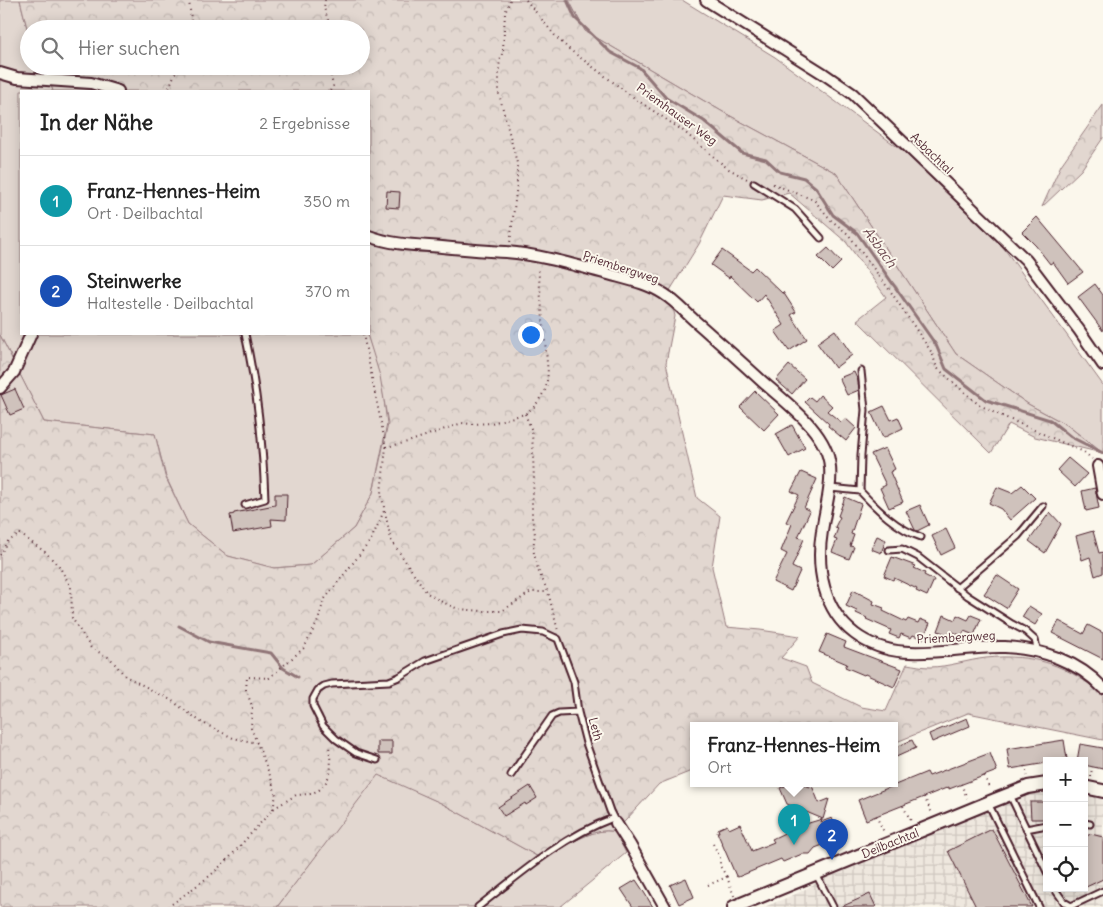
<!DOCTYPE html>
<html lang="de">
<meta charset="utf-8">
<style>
body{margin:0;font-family:Delius,sans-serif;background:#f2f2f2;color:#222}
.controls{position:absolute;right:15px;bottom:15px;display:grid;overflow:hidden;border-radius:0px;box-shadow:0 2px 12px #0003}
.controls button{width:45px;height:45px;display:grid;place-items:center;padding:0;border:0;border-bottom:1px solid #e0e0e0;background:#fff;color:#222;font:25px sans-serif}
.you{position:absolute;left:530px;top:334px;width:18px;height:18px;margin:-12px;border:4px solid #fff;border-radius:50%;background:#1a73e8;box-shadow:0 0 0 8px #1a73e833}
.badge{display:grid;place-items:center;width:32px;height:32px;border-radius:50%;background:#4a1f2b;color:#fff;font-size:16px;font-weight:700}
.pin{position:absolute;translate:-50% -41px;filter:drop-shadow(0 1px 2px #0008)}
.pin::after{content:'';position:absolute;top:26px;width:18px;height:15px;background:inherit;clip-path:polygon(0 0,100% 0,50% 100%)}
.popup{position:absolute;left:690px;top:722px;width:208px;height:65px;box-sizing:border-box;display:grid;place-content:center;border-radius:0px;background:#fff;filter:drop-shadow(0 1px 4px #0005);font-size:16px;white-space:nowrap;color:#767676}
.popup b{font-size:19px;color:#222}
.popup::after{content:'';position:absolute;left:50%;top:100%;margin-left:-10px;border:10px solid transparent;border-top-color:#fff}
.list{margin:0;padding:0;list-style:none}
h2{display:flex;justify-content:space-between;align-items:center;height:65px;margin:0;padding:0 20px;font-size:21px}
h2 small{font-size:16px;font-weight:400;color:#767676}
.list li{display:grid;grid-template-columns:32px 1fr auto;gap:15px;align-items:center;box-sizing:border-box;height:90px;padding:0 20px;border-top:1px solid #e0e0e0}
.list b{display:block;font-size:19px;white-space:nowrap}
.list p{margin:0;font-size:16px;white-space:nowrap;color:#767676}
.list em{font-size:16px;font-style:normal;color:#767676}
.icon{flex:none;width:28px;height:28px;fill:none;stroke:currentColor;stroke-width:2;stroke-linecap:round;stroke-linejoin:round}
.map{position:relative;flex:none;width:1103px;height:907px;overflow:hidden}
.search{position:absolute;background:#fff;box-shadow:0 2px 12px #0003;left:20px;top:20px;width:350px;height:55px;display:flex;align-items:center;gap:12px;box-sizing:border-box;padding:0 18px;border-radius:28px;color:#767676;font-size:19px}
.panel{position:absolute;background:#fff;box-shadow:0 2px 12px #0003;left:20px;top:90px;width:350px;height:245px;border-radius:0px}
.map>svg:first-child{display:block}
.industrial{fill:url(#industrial-grid)}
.green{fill:#e2d7d0;stroke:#967b7e}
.forest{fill:url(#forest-crowns);stroke:#967b7e}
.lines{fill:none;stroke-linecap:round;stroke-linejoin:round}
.stream{stroke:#907477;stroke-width:3}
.building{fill:#cfc2bc;stroke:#4a1f2b}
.service-casing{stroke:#4a1f2b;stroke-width:9}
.minor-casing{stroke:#4a1f2b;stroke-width:14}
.tertiary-casing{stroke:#4a1f2b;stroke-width:16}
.path{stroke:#4a1f2b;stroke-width:2;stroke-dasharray:1 4;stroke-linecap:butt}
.service{stroke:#fbf7ec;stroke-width:5}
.minor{stroke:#fbf7ec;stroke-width:10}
.tertiary{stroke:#fbf7ec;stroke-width:12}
.labels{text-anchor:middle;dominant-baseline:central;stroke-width:4;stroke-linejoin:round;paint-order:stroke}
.street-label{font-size:12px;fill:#4a1f2b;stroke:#fbf7ec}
.water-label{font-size:14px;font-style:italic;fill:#6d4a51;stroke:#fbf7ec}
</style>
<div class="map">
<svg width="1103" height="907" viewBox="0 0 1103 907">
<defs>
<pattern id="industrial-grid" width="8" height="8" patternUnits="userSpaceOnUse" patternTransform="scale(1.25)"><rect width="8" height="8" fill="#eee7de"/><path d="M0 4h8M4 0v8" fill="none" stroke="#cec6bf"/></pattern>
<pattern id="forest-crowns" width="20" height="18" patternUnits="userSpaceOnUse" patternTransform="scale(1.25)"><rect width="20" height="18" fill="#e2d7d0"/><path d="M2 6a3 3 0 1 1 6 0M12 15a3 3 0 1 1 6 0" fill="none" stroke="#c3b8b3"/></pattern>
</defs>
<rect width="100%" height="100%" fill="#fbf7ec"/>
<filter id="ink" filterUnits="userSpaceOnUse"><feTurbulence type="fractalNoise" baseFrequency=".02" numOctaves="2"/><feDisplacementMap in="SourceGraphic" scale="10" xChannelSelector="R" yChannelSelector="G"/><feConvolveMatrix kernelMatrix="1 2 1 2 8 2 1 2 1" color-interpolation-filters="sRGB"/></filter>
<g filter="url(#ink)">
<!-- industrial -->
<path class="industrial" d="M1047 788V888H1084V792L1103 795V907H764L796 894 840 870 1028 791Z"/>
<!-- green -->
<path class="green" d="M0 0H20L29 36V66H36L38 76 51 85 53 91H21V334H367L381 375 387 424 373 493 354 528 311 565 273 568 228 556 188 524 166 477 155 434 44 422 0 335Z
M569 0H682L775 57 903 151 1003 247 1103 385V453L1067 425 1028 404 956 354 836 173 723 112 585 31Z
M378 774 441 803 544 860C560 849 595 825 615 832L626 853 560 907H277Z"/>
<!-- forest -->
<path class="forest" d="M20 0H568L585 31 723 112 836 173 956 354 1028 404 1067 425 1102 453 1035 437 1009 424 991 453 857 320 886 297 846 242 789 193 762 200 723 195 699 244 669 292 675 316 666 363 697 498 720 516 712 567 726 627 760 630 800 636 781 658 806 667 812 683 861 707 886 711 907 664C914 665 922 667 930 667 948 667 968 660 986 658 1033 653 1068 665 1103 695V740L968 713 894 743V726H694V770L659 784 615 832C595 825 560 849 544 860L441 803 378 775 277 907H0V335L44 422 155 434 165 476 188 524 228 556 274 568 311 565 354 528 373 493 388 424 380 376 367 334H369V91H53L51 85 38 76 36 66H361V29H29V36Z
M1103 105V138L1081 170 1042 207 1061 165Z"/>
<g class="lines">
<!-- stream -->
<path class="stream" d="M567 0 575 18 610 52 640 68 666 98 704 121 742 153 766 159 780 172 804 178 816 188 833 215 857 233 936 345 946 369 986 400 1050 420 1071 437 1103 453
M179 626 209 642 271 653 283 668 298 677"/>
</g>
<!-- building -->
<path class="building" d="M387 191 400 192 399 208 386 207Z
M1037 217 1083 272 1068 283 1053 262 1050 264 1036 246 1022 232Z
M828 248 841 262 832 271 818 257Z
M722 250 751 271 755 267 782 293 783 292 796 312 791 315 807 339 789 351 775 331 784 325 764 294 757 302 730 276 729 278 711 265Z
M1095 284 1103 295V331L1078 297Z
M835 330 852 355 835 368 817 343Z
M789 365 805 379 792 394 776 380Z
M854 372 858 381 859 390 847 395 839 378Z
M15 389 24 409 10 415 1 395Z
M755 391 779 414 764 430 740 407Z
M820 395 832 406 827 411 841 422 845 418 856 428 846 441 828 426 829 424 805 402 810 397 815 401Z
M884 406 891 420 898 417 903 428 883 438 871 412Z
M792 425 805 448 789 457 776 434Z
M885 448 895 469 890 472 903 502 889 508 880 488 886 485 871 454Z
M1068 458 1087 474 1075 487 1057 470Z
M801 472 817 479 804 508 810 511 798 537 804 539 792 567 800 571 791 591 773 582 787 554 781 551 792 524 786 522 799 495 791 491Z
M1022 485 1035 498 1010 520 1001 509 989 503 997 487 1012 493Z
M1095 488 1099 508 1086 511 1082 491Z
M275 494H287L286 520 271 519 272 526 233 533 230 515 234 514V513L275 505Z
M845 497 861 504 851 534 854 535 850 546 854 547 849 559 832 552 837 540 834 539 838 528 835 527 840 517 838 516Z
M920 505 929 525 917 531 915 530 906 511Z
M1050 512 1061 524 1045 553 1029 541Z
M946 529 955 548 941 555 932 536Z
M1093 531 1099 553 1103 552V573L1095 576 1090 557 1082 560 1076 536Z
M877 536 886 540 881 553 871 549Z
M892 557 916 566 914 568 925 573 924 575 934 580 927 596 916 591 917 589 894 578 893 580 884 576Z
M997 575 1018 589 1006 608 984 594Z
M853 590 874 601 873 604 884 608 883 611 906 622 908 619 918 623 920 619 930 623 923 639 913 635 911 638 901 634 899 638 889 634 891 630 866 619 867 618 856 613 857 611 846 606Z
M1029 606 1042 614 1035 625 1022 617Z
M944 615 955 620 957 615 968 620 971 615 981 619 974 635 964 631 962 636 951 631 949 635 938 631Z
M1059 621 1083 634 1088 625 1103 633V659L1052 633Z
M827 634 846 642 844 647 902 669 894 687 865 674 864 675 845 667 847 664 819 652Z
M967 718 970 726 932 742 929 734Z
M912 740 916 748 894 758V748Z
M1064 740 1067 759 1047 761V763L1010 769 1007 749Z
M378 741H392V754H378Z
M1080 744 1103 748V769L1084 765V761H1077Z
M990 753 997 771 949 789V787L866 820 858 800 927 772 929 776Z
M790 784H802L813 788 819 803 829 799 823 819 787 804 780 788Z
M530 786 537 798 526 805 525 803 504 816 498 807Z
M1030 802H1047V819H1031Z
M832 818 839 835 834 837 836 840 815 848 810 854H802L783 862 781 859 738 877 736 876 717 832H719L718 829 727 825 729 829 740 824 752 851 774 842 772 839 799 826 822 819 821 822Z
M992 829 1032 907H976L948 851Z
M1091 834 1103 837V879L1084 888V837Z
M686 878 694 897 679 904 670 885Z
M636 880 642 889 653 907H633L621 889Z
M870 894 876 907H841Z"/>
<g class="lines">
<defs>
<path id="service" d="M754 183 795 209 821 238
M245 334C257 389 263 443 265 499L245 505
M861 371 865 410 861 455 860 491C877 509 897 529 921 537
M830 488 860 491
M889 550 902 549 918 557 968 596 1012 624 1025 631 1035 640 1038 652
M957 588 1018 536 1043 506
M377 760 356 753 336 739 323 726 313 706V699L318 690 324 686 332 684 389 681 399 677 425 661 503 634 522 630 543 632 558 639 574 682 578 712 586 743 610 811 616 823
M511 775 552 716 559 713 578 712
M1010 795 1047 872
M988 803 1039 907
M1084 823 1090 824
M1026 829 1047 825
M816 874 833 907
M1054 888 1064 902 1071 906 1103 891
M478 907C520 874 562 837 613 818"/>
<path id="minor" d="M706 0 824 74 853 94 1026 260 1079 330 1103 365
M0 73 17 78 91 83 118 91
M369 236C393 245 417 245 442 247 463 249 485 251 506 252 542 255 574 265 608 274 626 279 648 283 664 294 675 301 684 311 694 320 718 341 741 362 764 383 788 404 828 433 830 467 832 488 825 509 822 531 816 568 823 610 855 634 899 667 955 645 1005 647 1041 649 1078 661 1103 688
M0 388 14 372 31 334
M1098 466 1103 494
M616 823 630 845 665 907"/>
<path id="tertiary" d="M1084 787 1103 791
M734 907 995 800 1028 787 1047 784"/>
</defs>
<!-- service casing -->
<use href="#service" class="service-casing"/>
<!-- minor casing -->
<use href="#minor" class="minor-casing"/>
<!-- tertiary casing -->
<use href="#tertiary" class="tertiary-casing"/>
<!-- path -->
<path class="path" d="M189 0 192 29
M325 0 324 8 331 29
M510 0 505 13 503 50 499 66V94L517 163V184L510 243
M526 0 556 37 570 50 637 100 682 130 727 168 747 179
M329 66 333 86 330 91
M166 91 169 88 178 66
M773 184 814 200 831 220 848 234 891 292 932 353 937 368 978 404 993 412 1084 452 1092 459
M363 334 386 447 381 493 391 540 427 593 440 601 458 609 483 611H502L531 592H548
M525 414 532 431 533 454 534 481 532 503V519L535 534 533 549 538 570 548 592 558 631
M386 447 408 442 462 423 471 424 491 423 525 414 535 406 546 389 548 373 538 267
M0 555 7 542 20 534 45 552 59 566 71 587 72 618 91 648 110 658 125 676 171 700 201 722 233 738 257 743
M1025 766 1027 776
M984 776 990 789
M1091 777 1092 767
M961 784 967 798
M924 797 932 813
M903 806 911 821
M273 809 276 795 271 778 251 728 252 706 246 690 247 677 269 678 304 648 318 621 324 600 371 540 384 511
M876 816 884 832
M713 844 720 857V866L727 877
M708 885 727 877 734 896
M168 907 211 875 230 857 273 809 296 795 310 794 319 790 325 784 330 774 331 766 329 745"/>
<!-- service -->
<use href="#service" class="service"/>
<!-- minor -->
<use href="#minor" class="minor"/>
<!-- tertiary -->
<use href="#tertiary" class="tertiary"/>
</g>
</g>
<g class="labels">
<!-- street labels -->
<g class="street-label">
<text transform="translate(677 114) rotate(36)">Priemhauser Weg</text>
<text transform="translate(932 153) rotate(44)">Asbachtal</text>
<text transform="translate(621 267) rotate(18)">Priembergweg</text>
<text transform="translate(956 637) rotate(-3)">Priembergweg</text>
<text transform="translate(596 729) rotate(75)">Leth</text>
<text transform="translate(890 843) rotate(-22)">Deilbachtal</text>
</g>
<!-- water labels -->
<g class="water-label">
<text transform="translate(880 247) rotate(54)">Asbach</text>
</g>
</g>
</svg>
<div class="controls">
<button>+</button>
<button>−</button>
<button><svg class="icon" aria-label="locate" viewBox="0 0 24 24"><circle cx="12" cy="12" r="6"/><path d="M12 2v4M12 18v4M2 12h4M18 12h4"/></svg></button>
</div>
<div class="you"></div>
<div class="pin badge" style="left:794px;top:845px;background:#0f9aa8">1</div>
<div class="popup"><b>Franz-Hennes-Heim</b>Ort</div>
<div class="pin badge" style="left:832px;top:860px;background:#1a4fb4">2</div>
<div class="search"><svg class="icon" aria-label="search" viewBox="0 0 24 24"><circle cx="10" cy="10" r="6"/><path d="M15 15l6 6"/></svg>Hier suchen</div>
<section class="panel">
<h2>In der Nähe<small>2 Ergebnisse</small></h2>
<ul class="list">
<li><span class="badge" style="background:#0f9aa8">1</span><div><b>Franz-Hennes-Heim</b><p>Ort · Deilbachtal</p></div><em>350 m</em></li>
<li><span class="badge" style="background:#1a4fb4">2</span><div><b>Steinwerke</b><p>Haltestelle · Deilbachtal</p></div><em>370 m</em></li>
</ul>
</section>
</div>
